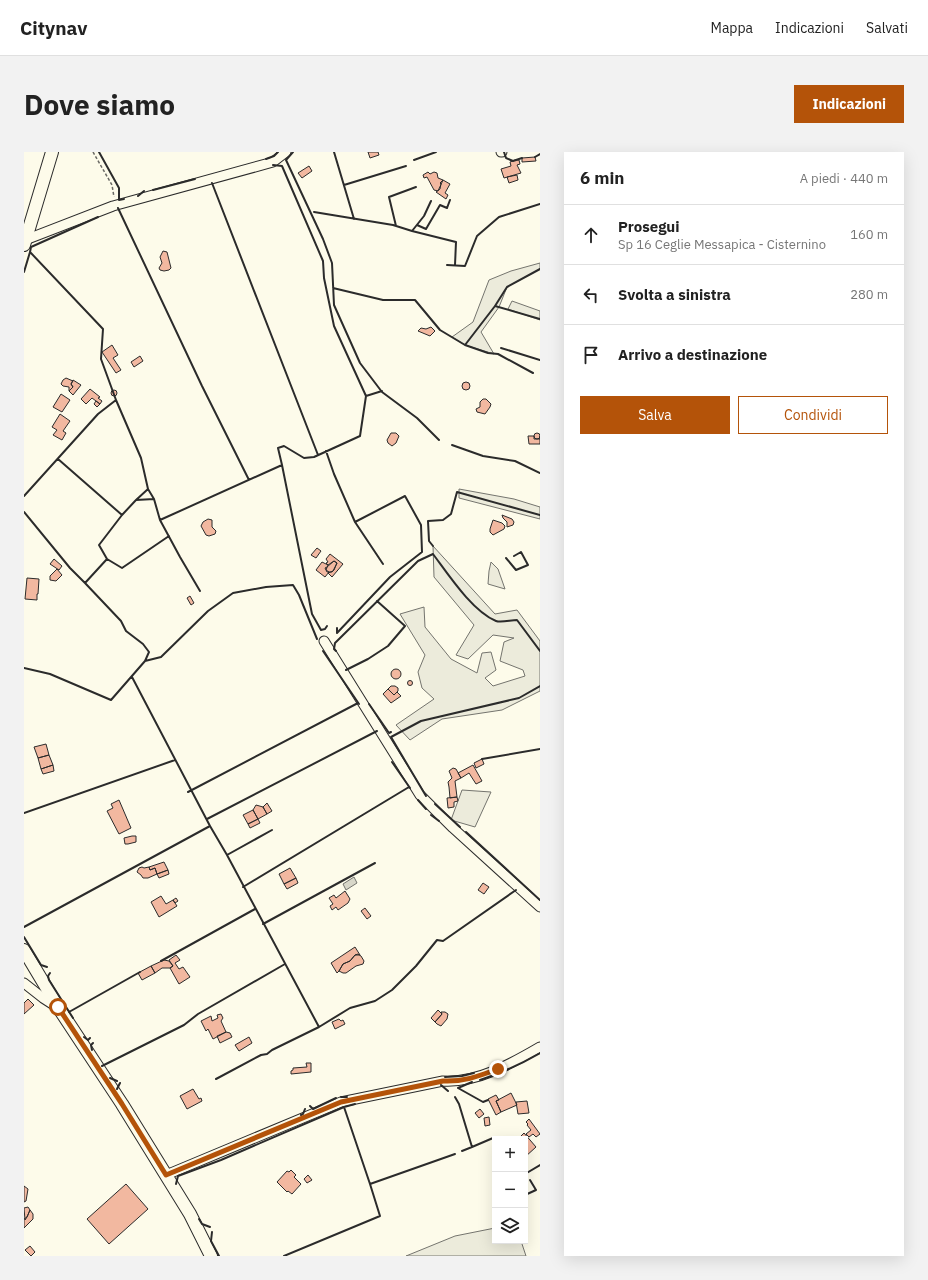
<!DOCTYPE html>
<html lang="it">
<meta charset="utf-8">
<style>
body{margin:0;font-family:"IBM Plex Sans",sans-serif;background:#f2f2f2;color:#222}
.controls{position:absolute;right:12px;bottom:12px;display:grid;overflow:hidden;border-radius:0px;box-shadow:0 4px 16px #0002}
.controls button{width:36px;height:36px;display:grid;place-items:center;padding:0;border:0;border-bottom:1px solid #e0e0e0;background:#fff;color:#222;font:20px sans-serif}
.stop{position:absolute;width:12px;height:12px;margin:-9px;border:3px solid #b45309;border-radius:50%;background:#fff}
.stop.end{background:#b45309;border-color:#fff;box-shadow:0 1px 4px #0008}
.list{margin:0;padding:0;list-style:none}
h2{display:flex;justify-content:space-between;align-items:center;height:52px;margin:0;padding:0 16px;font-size:17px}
h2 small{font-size:13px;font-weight:400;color:#767676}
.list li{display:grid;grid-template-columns:26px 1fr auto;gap:12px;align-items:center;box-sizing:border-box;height:60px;padding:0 16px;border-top:1px solid #e0e0e0}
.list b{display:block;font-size:15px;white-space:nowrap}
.list p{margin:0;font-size:13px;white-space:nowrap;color:#767676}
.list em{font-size:13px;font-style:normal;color:#767676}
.actions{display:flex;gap:8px;padding:12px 16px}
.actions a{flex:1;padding:9px 0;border:1px solid #b45309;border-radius:0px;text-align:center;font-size:14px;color:#b45309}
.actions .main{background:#b45309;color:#fff}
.icon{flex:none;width:22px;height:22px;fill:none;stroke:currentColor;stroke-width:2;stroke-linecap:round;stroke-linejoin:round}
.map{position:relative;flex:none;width:516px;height:1104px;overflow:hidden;border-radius:0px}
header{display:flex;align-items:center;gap:24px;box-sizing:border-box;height:56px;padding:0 20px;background:#fff;border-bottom:1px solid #e0e0e0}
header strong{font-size:19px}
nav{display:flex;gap:22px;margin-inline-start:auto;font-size:14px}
.intro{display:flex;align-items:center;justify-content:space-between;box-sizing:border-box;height:96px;padding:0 24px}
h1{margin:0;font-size:28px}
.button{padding:10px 18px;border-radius:0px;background:#b45309;color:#fff;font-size:14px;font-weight:700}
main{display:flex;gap:24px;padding:0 24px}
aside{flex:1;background:#fff;border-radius:0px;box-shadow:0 4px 16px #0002}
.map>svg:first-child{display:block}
.green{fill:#ecebdb;stroke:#74746e}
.water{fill:#d8d7c9;stroke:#74746e}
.building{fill:#f2b8a0;stroke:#2b2b2b}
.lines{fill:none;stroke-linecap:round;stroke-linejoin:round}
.minor-casing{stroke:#2b2b2b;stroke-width:11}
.major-casing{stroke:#2b2b2b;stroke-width:14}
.path{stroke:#6a6964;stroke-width:1.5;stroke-dasharray:3 2;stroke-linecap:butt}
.minor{stroke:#fdfbea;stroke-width:9}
.major{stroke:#fdfbea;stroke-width:12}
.wall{stroke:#2b2b2b;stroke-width:2}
.route{stroke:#b45309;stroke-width:5}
</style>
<header>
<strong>Citynav</strong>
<nav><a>Mappa</a><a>Indicazioni</a><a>Salvati</a></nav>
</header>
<div class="intro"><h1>Dove siamo</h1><a class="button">Indicazioni</a></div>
<main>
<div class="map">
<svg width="516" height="1104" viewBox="0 0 516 1104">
<rect width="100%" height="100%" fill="#fdfbea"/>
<!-- green -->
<path class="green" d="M516 111V117L483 135 475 155 457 180 470 202 441 193 428 185 449 170 465 128 487 119Z
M488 149 516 159V168L484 157Z
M435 337 490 347 516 355V367L435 346Z
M409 394 471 462 493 458 516 489V539L478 558 418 567 386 588 372 573 410 547 398 536 394 520 401 503 376 462 400 455 401 475 427 507 453 521 458 501 467 500 472 518 461 526 469 534 501 524 499 518 476 509 480 490 490 486 469 483 444 507 432 503 450 473 410 425Z
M467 410 474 417 481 437 464 432 465 419Z
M438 638 467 640 451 675 427 668Z
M471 1076V1089H497L502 1104H382L431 1084Z"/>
<!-- water -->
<path class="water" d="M330 725 333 731 322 738 319 732Z"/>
<!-- building -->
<path class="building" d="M344 0H354L355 3 346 6Z
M511 5 512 9 498 10V6Z
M491 8H495L496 12 493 13 497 21 480 26 477 17 487 14 486 10Z
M285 14 288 19 278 26 274 21Z
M404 20 406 22 410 20 413 21 414 26 419 28 414 39 410 38 403 25 400 26 399 23Z
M493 23 494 28 485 31 483 25Z
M419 28 426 32 421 41 424 43 422 47 412 40 416 37 417 32 416 31Z
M139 99 143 100 147 116 145 118 140 119 136 118 135 116 138 111 136 105Z
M407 175 411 179 406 184 394 179 397 176 402 177Z
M88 193 94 203 89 206 97 218 92 221 78 200Z
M116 204 119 209 110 215 107 210Z
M42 226 49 229 47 232 49 235 45 239V235L39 234 37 232 39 228Z
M49 228 57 233 49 243 45 239 49 235 47 232Z
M438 234a4 4 0 1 1 8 0a4 4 0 1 1-8 0Z
M66 237 76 245 74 246 78 249 76 252 68 246 62 252 57 247Z
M87 241a3 3 0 1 1 6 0a3 3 0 1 1-6 0Z
M37 242 46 248 38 260 29 255Z
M459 247H462L467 252 466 255 461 262 453 260 452 257 456 255V250Z
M72 249 76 252 73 255 70 252Z
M36 262 46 269 39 279 42 281 38 288 29 283 33 278 28 275Z
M367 281H372L375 284 372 291 368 294 364 291 363 288Z
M510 284a3 3 0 1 1 6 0a3 3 0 1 1-6 0Z
M504 284H510V287H516V284V292H505Z
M478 363 488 367 490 370 489 373 483 375V370L479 366Z
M184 367 188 368V375L192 379 191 382 185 384 182 383 177 374 179 370Z
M469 368 478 371 481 374 480 377 469 383 466 380V377Z
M293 396 297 399 292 406 287 403Z
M306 402 319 412 308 425 304 421 309 419 313 411 310 409 304 413 302 411 304 410 302 407Z
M30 407 38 414 35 418 26 412Z
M310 409 313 411 310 418 308 420H303L301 416 303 415Z
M298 410 304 413 302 418 305 420 301 425 292 418Z
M33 417 38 423 32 429 26 428V424Z
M3 426 15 427 14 442H13V448L1 447Z
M166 444 170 451 167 453 163 446Z
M367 522a5 5 0 1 1 10 0a5 5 0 1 1-10 0Z
M383.5 531a2.5 2.5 0 1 1 5 0a2.5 2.5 0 1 1-5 0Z
M367 534H371L374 536V539L370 543 364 537Z
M364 537 370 543 373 540 377 544 367 551 359 542Z
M22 592 25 603 14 606 10 595Z
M25 603 29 613 17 617 14 606Z
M458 607 460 612 452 616 450 611Z
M29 613 30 619 19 622 17 617Z
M449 613 458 629 452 632 445 621 437 626 434 621Z
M429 616 432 617 437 626 431 629 433 645 426 646 425 635 424 630 428 626 425 619Z
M433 645 434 649 430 650V655L424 656 423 646Z
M95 648 107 676 95 682 83 659 89 656 87 652Z
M243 651 248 659 243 662 239 655Z
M232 653 239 655 243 662 234 667 229 658Z
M229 658 234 667 224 672 219 663Z
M234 667 236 671 226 676 224 672Z
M108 684H112V690L104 692H101L100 686Z
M140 710 144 718 133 722 131 716 126 718 125 715Z
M118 715 120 716 125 715 126 718 131 716 133 722 124 726H119L117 723 113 720 115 716Z
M266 716 272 726 260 732 255 722Z
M144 718 145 722 135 726 133 722Z
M272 726 274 731 263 737 260 732Z
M459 731 465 735 460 742 454 738Z
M321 739 326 747 324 751 314 758 312 755 308 758 306 754 309 752 305 746 310 743 312 746Z
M137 744 142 752 149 748 153 754 135 765 127 750Z
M152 746 154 749 151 751 149 748Z
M341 756 347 764 343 767 337 759Z
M331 795 336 803H331L326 809 319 812 315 819 313 821 307 811Z
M334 802 337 804 340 809 339 812 332 814 322 821H319L315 819 319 812 326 809 331 803Z
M152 803 156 808 151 811 155 817 159 815 166 825 155 832 146 816 149 814 145 808Z
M140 808 145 809 149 814 146 816H138L131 821 127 814Z
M127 814 131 821 118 828 114 821Z
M4 847 10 853 0 862V851Z
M414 858 418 862 411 870 407 866Z
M417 860H421L424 862 423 867 417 874 413 872 411 870 418 862Z
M197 862 199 866 197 869 202 880 189 887 184 877 182 879 177 869 187 864 188 869 194 866 193 863Z
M315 867 317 869 319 868 321 872 311 877 308 870Z
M202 880 206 881 208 885 196 891 193 884Z
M225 885 228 891 215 899 211 893Z
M282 911H287V920L267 922V919L269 918V916L283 915Z
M169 937 175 947 177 946 178 949 163 957 156 944Z
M487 941 493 953 477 960 472 949Z
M472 943 475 948 472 949 477 960 472 963 464 947Z
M503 949 505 961 494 962 492 950Z
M456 957 460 962 455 966 451 961Z
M465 965 466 973 461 974 460 966Z
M505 967 516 982 512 985 509 982 505 985 502 982 507 978 503 973 504 972 502 970Z
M500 981 512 995 501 1005V987H494Z
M267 1018 272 1023 270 1025 277 1032 268 1042 264 1039 263 1040 253 1030 263 1019 265 1020Z
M284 1023 288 1028 283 1031 280 1027Z
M102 1032 124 1057 85 1092 63 1067Z
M0 1034 4 1037 2 1049 0 1050Z
M4 1055 6 1058 3 1065 1 1068 0 1056Z
M6 1058 9 1062V1067L0 1076V1067L3 1065Z
M6 1094 11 1100 7 1104 1 1098Z"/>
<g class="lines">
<defs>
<path id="minor" d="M477 0H478
M1 88 89 54 249 10 262 0
M300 489 396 643 429 676 516 755
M0 831 19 846 33 855
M142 1023 317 950 419 929C453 931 487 912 516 895"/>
<path id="major" d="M0 93 28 0
M0 798 34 855 98 952 166 1062 187 1104"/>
</defs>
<!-- minor casing -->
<use href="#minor" class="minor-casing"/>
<!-- major casing -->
<use href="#major" class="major-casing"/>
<!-- path -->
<path class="path" d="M69 0 88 33 90 45"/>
<!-- minor -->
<use href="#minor" class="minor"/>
<!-- major -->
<use href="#major" class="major"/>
<!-- wall -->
<path class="wall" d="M75 0 95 36V48L100 47
M269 0 262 8 299 87 308 111 310 153 336 211 358 240 393 266 415 288
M310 0 330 67
M480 0 482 6 489 9 498 6
M511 5 516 2
M242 7 250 4 254 0
M390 8 412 0
M249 13 258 14 299 109 300 126 310 174 342 244
M188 31 294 303
M320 33 382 14
M129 38 171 27
M114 44 120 39
M94 56 178 234 225 328
M290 60 369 73 388 79 400 64 407 49
M393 73 402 77 416 53 423 56 426 48
M372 74 365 45 392 35
M388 79 432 90 431 113
M6 100 7 95 74 65
M423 113 441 114 453 84 475 65 516 52
M516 117 483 135 471 154 516 167
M0 120 6 100 79 177 77 207 92 248 74 262 0 344
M309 136 359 148H391L416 178 441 193 464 201 474 202 509 221
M441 193 471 154
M477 196 516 208
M92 248 117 306 124 337 130 347
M428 293 459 304 491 309 516 321
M302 299 310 322 331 370 381 344 397 373 398 400 366 425 313 481V476
M34 307 98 363
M258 313 288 462 297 478 301 477 303 474
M112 348 124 337
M0 360 46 416 61 431
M136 368 156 405 176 439
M331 370 359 412
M409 394 405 389 404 369 419 368 427 362 433 340 516 363
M482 406 492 418 504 413 497 400 490 404
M83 407 98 416 145 384
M299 499 335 552
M312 499 310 497 311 491 394 409 409 402C424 422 448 459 472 469 477 471 487 468 493 468L516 499
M121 509 137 505 184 459 209 441 242 435 269 433 275 443 293 487
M0 516 26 522 87 548 121 509 125 500 119 492 102 479 97 469 61 431 83 407 75 393 98 363 112 348 130 347 136 368 258 313 254 296 260 294 280 306 290 305 336 284 342 244 358 239
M322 518 344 507 364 494 381 474 353 449
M345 552 365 581 367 580
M458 607 516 597
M368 610 386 636
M164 640 334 551
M402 644 367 585 397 569 495 546 516 534
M394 648 402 657
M411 652 436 675
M0 661 151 608
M407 663 415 669
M183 667 353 579
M186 674 203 703 295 875 248 898 243 902 237 903 192 927
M442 680 516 748
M203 703 248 678
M219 735 385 635
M239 772 351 711
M0 775 186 674 108 525
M0 785 17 813 23 815
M137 809 231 757
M26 821 24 824 25 828 49 866
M45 860 116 820
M295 875 326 856 351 849 368 838 392 814 413 788 419 789 492 738
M60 885 64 888 66 886
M68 898 67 893 69 891
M78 914 160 873 174 862 261 812
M421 925 438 924 450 921
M86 926 93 929
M456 928C477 921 497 912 516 901
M448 930 434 936 459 950 464 948
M417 933 424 939
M93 937 96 931
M317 945H323
M431 945 435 952 448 995 469 986 471 995
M331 952 320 955 346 1032 431 1002
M286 954 289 957 312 946
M277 963 279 962 281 957
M438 999 448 995
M501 1022 516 1013
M152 1032 154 1024 197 1008 320 955
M501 1043 512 1038 506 1028
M175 1067 178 1072 186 1075
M188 1080 187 1089 195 1104
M260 1104 356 1064 346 1032"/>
</g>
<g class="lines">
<!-- route -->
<path class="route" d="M34 855 98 952 142 1023 317 950 419 929C440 930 455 924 474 917"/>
</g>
</svg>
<div class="controls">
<button>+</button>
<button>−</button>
<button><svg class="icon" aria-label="layers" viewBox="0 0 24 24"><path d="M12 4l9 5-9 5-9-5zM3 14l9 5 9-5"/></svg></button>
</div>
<div class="stop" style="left:34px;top:855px"></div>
<div class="stop end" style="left:474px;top:917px"></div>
</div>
<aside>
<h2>6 min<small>A piedi · 440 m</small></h2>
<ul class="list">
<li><svg class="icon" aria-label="ahead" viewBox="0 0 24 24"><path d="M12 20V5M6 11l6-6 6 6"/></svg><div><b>Prosegui</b><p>Sp 16 Ceglie Messapica - Cisternino</p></div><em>160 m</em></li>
<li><svg class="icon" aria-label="left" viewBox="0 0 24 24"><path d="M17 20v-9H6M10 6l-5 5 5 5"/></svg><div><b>Svolta a sinistra</b></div><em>280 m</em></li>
<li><svg class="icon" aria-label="arrive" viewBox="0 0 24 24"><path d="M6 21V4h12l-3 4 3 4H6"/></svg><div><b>Arrivo a destinazione</b></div></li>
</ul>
<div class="actions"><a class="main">Salva</a><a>Condividi</a></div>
</aside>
</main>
